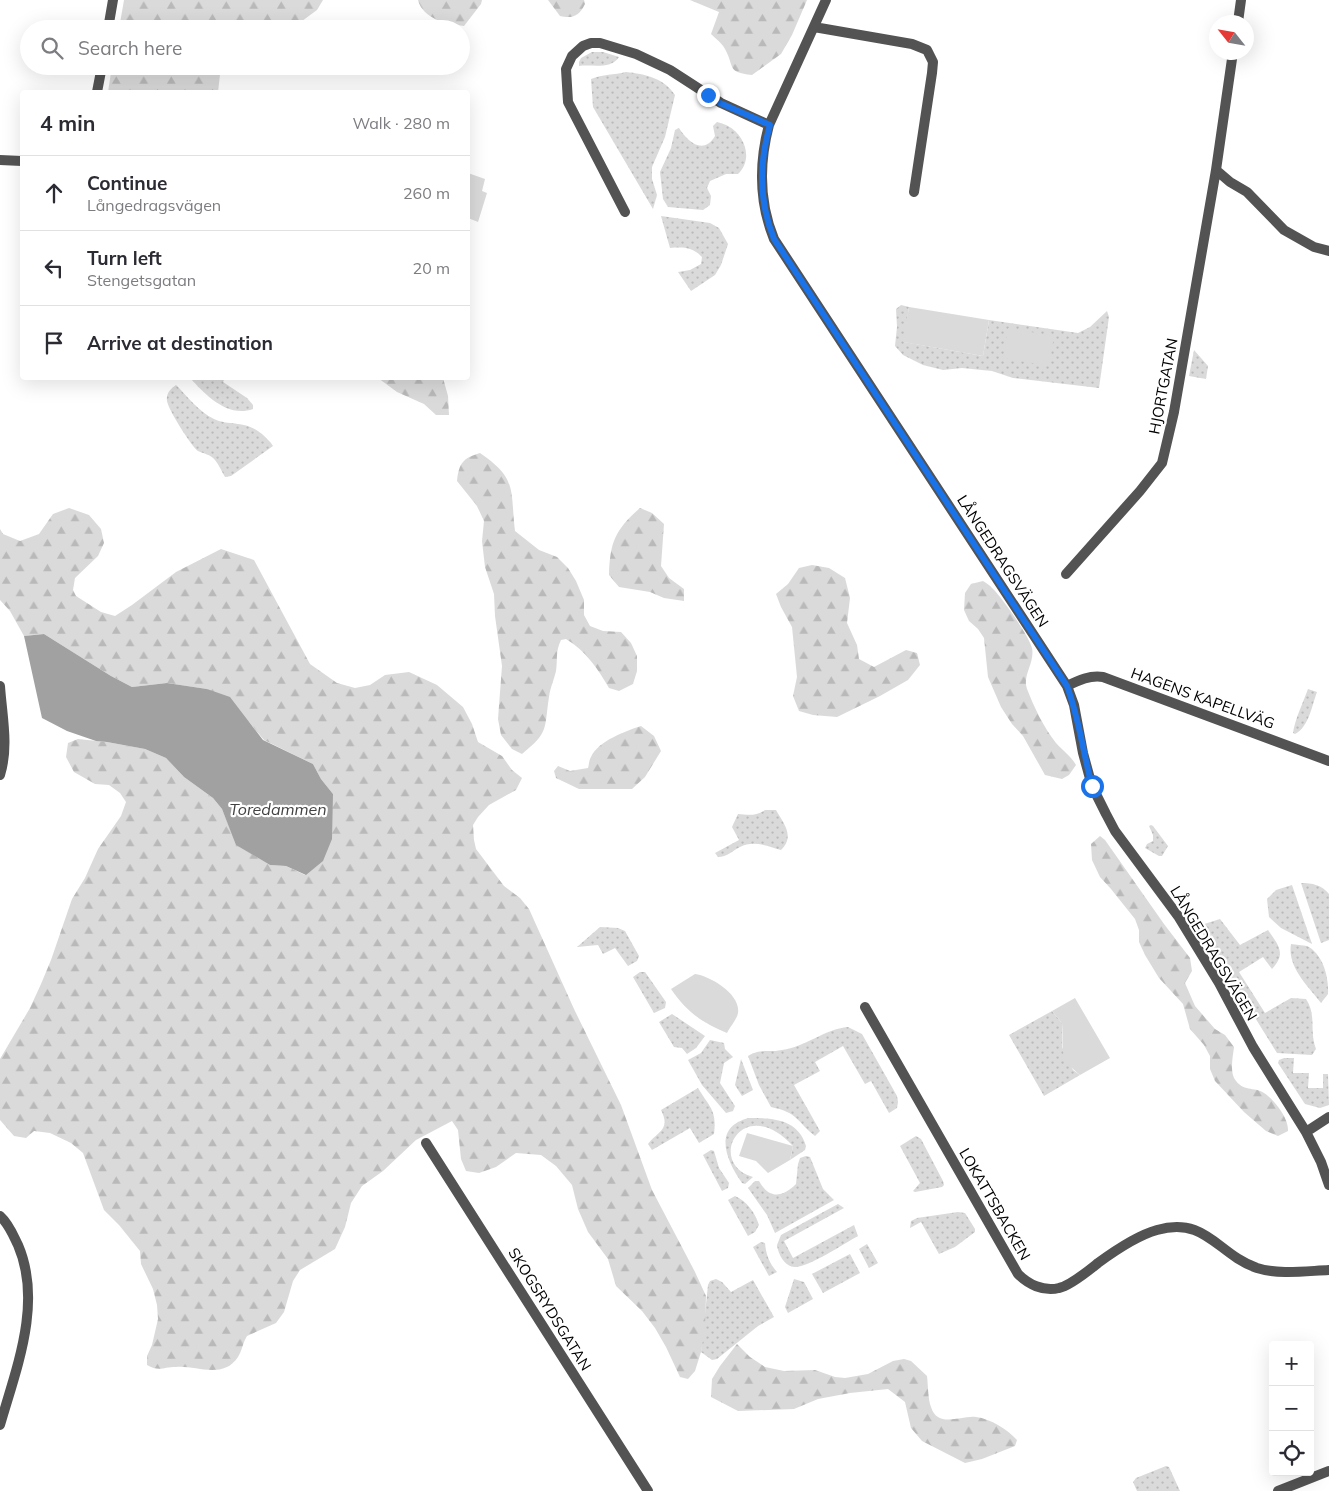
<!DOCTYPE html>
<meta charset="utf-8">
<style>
body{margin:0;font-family:Mulish,sans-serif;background:#f7f7f7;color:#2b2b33}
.controls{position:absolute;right:15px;bottom:15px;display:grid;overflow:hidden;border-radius:5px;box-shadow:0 5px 20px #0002}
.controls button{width:45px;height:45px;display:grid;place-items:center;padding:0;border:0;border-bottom:1px solid #e1e1e2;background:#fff;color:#2b2b33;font:25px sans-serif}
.compass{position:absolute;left:1209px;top:15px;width:45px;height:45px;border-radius:50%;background:#fff;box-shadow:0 5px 20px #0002;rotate:301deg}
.stop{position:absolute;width:15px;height:15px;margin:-11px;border:4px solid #1a73e8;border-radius:50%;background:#fff}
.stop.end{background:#1a73e8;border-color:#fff;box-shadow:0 1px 5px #0008}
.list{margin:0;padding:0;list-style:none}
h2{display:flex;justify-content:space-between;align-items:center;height:65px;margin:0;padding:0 20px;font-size:21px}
h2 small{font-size:16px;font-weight:400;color:#7c7c81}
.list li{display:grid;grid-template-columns:32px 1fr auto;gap:15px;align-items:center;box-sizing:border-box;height:75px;padding:0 20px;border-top:1px solid #e1e1e2}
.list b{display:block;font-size:19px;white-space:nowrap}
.list p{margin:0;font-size:16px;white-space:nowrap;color:#7c7c81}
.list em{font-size:16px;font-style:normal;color:#7c7c81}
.icon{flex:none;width:28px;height:28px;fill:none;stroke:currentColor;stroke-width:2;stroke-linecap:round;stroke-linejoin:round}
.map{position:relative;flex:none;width:1329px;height:1491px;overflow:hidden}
.search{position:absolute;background:#fff;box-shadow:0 5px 20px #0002;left:20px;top:20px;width:450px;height:55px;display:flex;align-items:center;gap:12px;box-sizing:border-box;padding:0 18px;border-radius:28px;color:#7c7c81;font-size:19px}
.panel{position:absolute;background:#fff;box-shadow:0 5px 20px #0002;left:20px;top:90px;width:450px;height:290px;border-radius:5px}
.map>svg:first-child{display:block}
.grass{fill:url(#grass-dots)}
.forest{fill:url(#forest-firs)}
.park{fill:#dadada}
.water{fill:#a1a1a1}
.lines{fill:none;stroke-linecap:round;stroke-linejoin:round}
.minor{stroke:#535353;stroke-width:10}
.tertiary{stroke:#535353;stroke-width:10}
.route{stroke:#1a73e8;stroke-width:6}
.labels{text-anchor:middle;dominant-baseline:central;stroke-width:4.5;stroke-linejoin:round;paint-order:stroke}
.street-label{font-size:15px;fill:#000;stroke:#fff}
.water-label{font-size:16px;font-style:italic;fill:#424242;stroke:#fff}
</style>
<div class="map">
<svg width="1329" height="1491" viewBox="0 0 1329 1491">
<defs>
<pattern id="grass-dots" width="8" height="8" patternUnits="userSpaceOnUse" patternTransform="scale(1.25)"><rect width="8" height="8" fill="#dadada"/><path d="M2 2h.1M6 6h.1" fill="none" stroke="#b9b9b9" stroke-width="1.8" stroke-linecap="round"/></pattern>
<pattern id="forest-firs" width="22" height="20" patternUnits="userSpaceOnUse" patternTransform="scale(1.25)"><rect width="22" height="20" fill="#dadada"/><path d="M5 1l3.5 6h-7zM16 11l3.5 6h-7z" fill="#b9b9b9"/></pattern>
</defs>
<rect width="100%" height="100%" fill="#fff"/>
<!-- grass -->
<path class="grass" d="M592 52H603L619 57C611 70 592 64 579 66V62L581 58Z
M626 72C645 74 664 78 675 95L665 137 652 167V179L657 195 653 209 593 107 591 79C603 74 614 75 626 72Z
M717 122C720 123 725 124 728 126 746 136 753 160 738 174H726L710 181 707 188 711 196 710 205 703 210 668 207 663 199 660 172 671 148 675 130 679 128C687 141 703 156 715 136L713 126Z
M661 216 710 223 719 228 728 244 721 265 715 275 691 291 678 272 690 270 701 264 702 257C692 247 684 247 670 248Z
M901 305 909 307 904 342 983 356 989 320 1078 333 1090 327 1107 311 1109 317 1099 388 1013 378 992 371 962 368 943 370 923 365 903 355 895 346 897 327 896 309Z
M1194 350 1208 366 1206 379 1189 376Z
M190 378H225L223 382 247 398 253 405V409C227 418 206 395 190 378Z
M176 385C187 396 199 412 214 419 232 427 243 419 262 434 266 438 270 441 273 446L231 476 225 477C222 472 219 465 215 460 210 454 204 454 198 451 191 446 168 409 167 401 166 394 170 389 176 385Z
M1308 689 1317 692C1312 705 1309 727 1295 734L1293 733C1295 719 1303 703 1308 689Z
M765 810H776C784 824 795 836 781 850 768 846 753 840 740 847 732 851 727 857 718 857L715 853 739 840 732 827 738 814C749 815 756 816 765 810Z
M1151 825 1153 826 1168 846 1162 856H1159L1145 848 1147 844 1153 841V835L1149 826Z
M1301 883C1312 883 1322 885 1329 894V940L1321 943Z
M1292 885 1312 944 1281 928 1269 917 1267 899 1276 890Z
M1220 919 1240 945 1268 930C1278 945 1287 953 1272 969L1263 957 1239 972 1265 1013 1291 998 1306 999C1317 1016 1309 1031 1316 1049L1312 1055 1277 1053 1198 926Z
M600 927 618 928 625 931 639 956 637 961 628 966 615 948 603 954 598 945 577 947Z
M1291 944C1296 945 1302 945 1307 946 1323 954 1329 977 1328 994 1326 997 1323 1000 1321 1003 1308 986 1287 967 1291 944Z
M640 972H645L666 1002 665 1008 654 1013 633 977Z
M1052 1011 1062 1023V1047L1073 1070 1080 1075 1044 1096 1009 1035Z
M672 1014 705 1036 696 1048 687 1054 682 1048 674 1047 659 1022Z
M848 1027 862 1034 897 1096 898 1102 897 1108 889 1113 871 1081 865 1084 843 1046 815 1062 820 1071 794 1085 820 1131 815 1136C796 1121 799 1113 771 1107L759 1085 748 1056C760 1048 768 1053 782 1050 805 1047 825 1029 848 1027Z
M710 1040 724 1043 725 1049 733 1057 724 1063 720 1083 735 1106 733 1111 726 1113 702 1085 688 1060 701 1053Z
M1284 1058H1294L1293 1073H1309L1308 1088H1323V1074H1328L1329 1105 1320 1108 1305 1104 1278 1063 1279 1060Z
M741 1059 753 1090 742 1096 735 1085Z
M698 1088C710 1108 717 1110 714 1134L699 1143 690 1128 652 1150 648 1144C658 1131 671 1130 661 1110Z
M749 1118C773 1118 798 1119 806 1146L805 1150 790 1160 793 1146C742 1091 705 1164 753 1177L745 1184 742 1183C726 1160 712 1127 749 1118Z
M916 1136 921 1139 943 1181 944 1185 942 1187 915 1192 913 1191 920 1183 900 1146Z
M711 1150 714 1151 719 1168 729 1183 728 1188 722 1191 703 1155Z
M806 1156 810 1157 823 1189 834 1200 775 1233 767 1215 748 1188 755 1181H759C769 1199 782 1198 796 1184L798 1164 800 1158Z
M735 1196C747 1201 755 1213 759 1225L755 1232 748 1236 728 1200Z
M838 1204 844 1208 784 1241 793 1258 854 1225 858 1236C845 1243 809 1267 795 1267 785 1267 778 1254 777 1245L781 1235Z
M958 1212 965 1213 975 1229V1232L955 1247 939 1254 921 1222 910 1228 911 1221 917 1218Z
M761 1242 765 1243C766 1254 769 1263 777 1272L769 1276 753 1247Z
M867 1244 878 1263 869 1268 859 1249Z
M850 1254 860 1273 823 1293 812 1274Z
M716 1279 722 1282 731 1292 753 1280 774 1317 758 1326 717 1359 712 1360 701 1352 708 1285 710 1281Z
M794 1279 804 1282 813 1299 788 1313 785 1307Z
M1166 1466 1169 1467 1180 1491H1137L1133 1482 1136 1478Z"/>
<!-- forest -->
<path class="forest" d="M124 0H323L317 10 298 24 288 23 277 29H119Z
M418 0H482L481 4 464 26C446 24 423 19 418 0Z
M548 0H584L585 4C579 16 573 19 560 16Z
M690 0H807L792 35 781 54 752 75C726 72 735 67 725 49 722 43 715 38 711 34L719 12Z
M112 66H221L218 92H108Z
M378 378H443L448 396 449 415H436L424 404 397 392Z
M480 453C518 479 510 490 515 531L539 550 557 557 568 568 576 581 584 600V615L590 626 603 631 621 632 631 643 637 656V671L633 684 619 691 609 688C598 669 586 651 566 639L561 640C555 653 558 658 556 671 554 680 550 688 549 697 544 730 549 732 522 754L512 749 501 735 498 719 502 666 495 616 494 594 485 567 482 541 484 521 477 506 457 481C459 463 463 458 480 453Z
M69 508 89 515 101 529 104 543 98 556 75 578 73 590 76 596 101 612 115 616 132 605 176 572 221 549 254 560 310 664 337 683 355 688 370 685 385 675 409 672 437 685 463 707 472 724 478 742 502 756 512 770 522 778 516 790 489 805 478 817 473 825 474 840 476 849 504 886 520 898 529 909 574 1009 621 1105 652 1190 695 1272 706 1296 705 1328 701 1352 695 1371 688 1379 680 1377 666 1347 655 1328 642 1311 616 1286 608 1259 588 1232 578 1209 572 1185 556 1166 541 1155 516 1153 496 1167 479 1173 466 1171 461 1159 458 1130 452 1121 416 1140 383 1171 362 1186 351 1203 345 1227 335 1249 300 1270 293 1281 284 1312 276 1323 247 1336C243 1342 242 1351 238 1357 223 1380 196 1365 176 1367 163 1367 159 1372 147 1365V1356L152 1345 158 1319 157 1305 153 1289 141 1264 140 1251 119 1225 104 1210 83 1153 71 1143 50 1133 34 1131 26 1138 14 1136 0 1120V1059L30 1008 41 984 51 960 72 899 85 878 98 849 121 816 126 802 120 793 109 785 95 784 74 772 66 757 68 743 78 739 107 742 145 749 166 758 184 777 213 798 222 809 237 845 270 865 286 866 305 875 333 794 321 779 313 764 264 740 249 722 207 689 167 683 132 687 111 676 44 634 24 636 10 611 0 600V529L3 534 20 541 39 534 53 514Z
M640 508 652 513 664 524 661 566 669 578 684 589V601L664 598 650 592 619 587 609 575C610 542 615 530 640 508Z
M812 565 829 568 845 578 850 598 847 623 857 645 859 659 874 667 906 650 917 653 920 665 908 680 880 696 837 717 813 715 799 711 793 696 797 677 792 627 781 607 776 594 788 584 799 568Z
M983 581C986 583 990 585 992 588 1002 597 1029 636 1032 648 1035 663 1022 675 1027 689 1034 707 1044 728 1056 743 1063 751 1071 756 1076 765L1069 775 1062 779 1045 775 1023 736 1012 724 1001 707 988 677 984 638 978 629 969 621 964 610 965 593 971 584Z
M641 726 654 736 661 751 645 777 632 789H579L556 778 554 771 558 766 570 771 588 768C589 765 589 760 591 757 598 741 626 731 641 726Z
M1100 836 1105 840 1164 924 1190 958 1192 971 1185 983 1195 1006 1215 1029 1225 1035 1234 1047C1233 1056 1230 1069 1234 1078 1243 1093 1254 1086 1264 1093 1275 1100 1289 1119 1288 1131L1278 1136 1266 1131 1244 1112 1215 1081 1210 1069V1056L1204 1045 1190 1029 1183 1004 1159 978 1145 955 1139 942V930L1135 919 1111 889 1100 877 1092 860 1091 844Z
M737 1344 750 1357 765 1367 784 1371 815 1370 835 1377 845 1378 868 1374 893 1361 904 1359 911 1361 927 1376C928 1384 928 1400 931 1407 938 1429 961 1415 976 1417 991 1419 1007 1429 1017 1440L1015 1446 982 1459 965 1463 922 1441 911 1428 905 1402 888 1389 850 1393 818 1399 794 1409 738 1411 711 1397 712 1379 720 1366Z"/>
<!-- park -->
<path class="park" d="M468 173 485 179 482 191 487 193 478 222 468 218Z
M909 307 989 320 983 356 903 342Z
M1008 328 1054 336 1049 366 1003 358Z
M695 974C710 976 741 994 738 1013 737 1019 730 1027 727 1033 701 1022 687 1012 671 989Z
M1075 998 1110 1058 1080 1075C1057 1057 1064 1048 1062 1023L1052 1011Z
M747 1133 793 1146 790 1160 768 1173 756 1161 739 1156Z"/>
<!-- water -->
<path class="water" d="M44 634 111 676 132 687 167 683 207 689 230 697 263 740 313 764 321 779 333 794 332 839 323 861 306 875 286 866 270 865 236 845 222 809 213 798 184 777 166 758 145 749 107 742 96 741 67 731 42 718 24 636Z"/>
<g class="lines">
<!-- minor -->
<path class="minor" d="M826 0 769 125C759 163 759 202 774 239L1067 686 1074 705 1083 753 1092 786 1106 814 1115 831 1178 916 1219 983 1253 1047 1306 1132 1321 1162 1329 1185
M1238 22 1241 0
M814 27 912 44 927 50 933 62 932 73 914 192
M108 29 113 0
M1233 52 1216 170 1230 182 1247 192 1284 230 1314 247 1329 251
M97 92 102 66
M0 160 22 161
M625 212 568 102 566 69 572 56 583 46 591 43H600L636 54 670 70 721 103 769 125
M1066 574 1140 491 1162 463 1174 412 1216 170
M0 686C2 716 9 746 0 775
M1067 686C1079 680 1090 675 1103 677L1329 761
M865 1007 1018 1274C1028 1284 1043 1292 1059 1288 1070 1286 1088 1271 1098 1263 1113 1252 1139 1235 1157 1230 1206 1216 1217 1254 1257 1268 1279 1275 1306 1271 1329 1270
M1306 1132 1329 1117
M426 1143 648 1491
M0 1216C9 1224 13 1235 18 1245 43 1303 16 1369 0 1425"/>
<!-- tertiary -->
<path class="tertiary" d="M1278 1491 1329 1471"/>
</g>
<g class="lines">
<!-- route -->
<path class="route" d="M708 95 720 103 770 125C759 163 759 202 774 239L1067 686C1079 718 1083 752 1092 786"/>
</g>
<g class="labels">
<!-- street labels -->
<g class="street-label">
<text transform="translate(1163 386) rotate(-79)">HJORTGATAN</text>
<text transform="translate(1003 561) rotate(57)">LÅNGEDRAGSVÄGEN</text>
<text transform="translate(1203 698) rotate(20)">HAGENS KAPELLVÄG</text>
<text transform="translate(1214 953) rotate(59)">LÅNGEDRAGSVÄGEN</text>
<text transform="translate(995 1204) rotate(60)">LOKATTSBACKEN</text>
<text transform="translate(550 1309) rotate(58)">SKOGSRYDSGATAN</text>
</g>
<!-- water labels -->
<g class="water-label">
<text x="278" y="809">Toredammen</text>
</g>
</g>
</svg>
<div class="controls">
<button>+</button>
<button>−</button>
<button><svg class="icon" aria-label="locate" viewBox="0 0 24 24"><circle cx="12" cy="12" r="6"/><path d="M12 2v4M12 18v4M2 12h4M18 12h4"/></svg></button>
</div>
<svg class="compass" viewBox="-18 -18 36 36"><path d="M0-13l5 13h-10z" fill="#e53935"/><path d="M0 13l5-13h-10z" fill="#7c7c81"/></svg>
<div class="stop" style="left:1092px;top:786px"></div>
<div class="stop end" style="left:708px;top:95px"></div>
<div class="search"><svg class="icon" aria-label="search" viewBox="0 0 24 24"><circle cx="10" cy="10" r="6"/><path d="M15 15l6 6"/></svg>Search here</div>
<section class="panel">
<h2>4 min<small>Walk · 280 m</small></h2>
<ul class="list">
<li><svg class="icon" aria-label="ahead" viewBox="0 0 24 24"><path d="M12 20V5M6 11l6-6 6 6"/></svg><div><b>Continue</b><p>Långedragsvägen</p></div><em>260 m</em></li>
<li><svg class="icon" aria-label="left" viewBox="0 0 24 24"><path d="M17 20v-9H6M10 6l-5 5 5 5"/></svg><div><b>Turn left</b><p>Stengetsgatan</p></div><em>20 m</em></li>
<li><svg class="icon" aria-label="arrive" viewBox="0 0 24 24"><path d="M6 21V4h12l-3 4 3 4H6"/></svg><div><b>Arrive at destination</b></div></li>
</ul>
</section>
</div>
